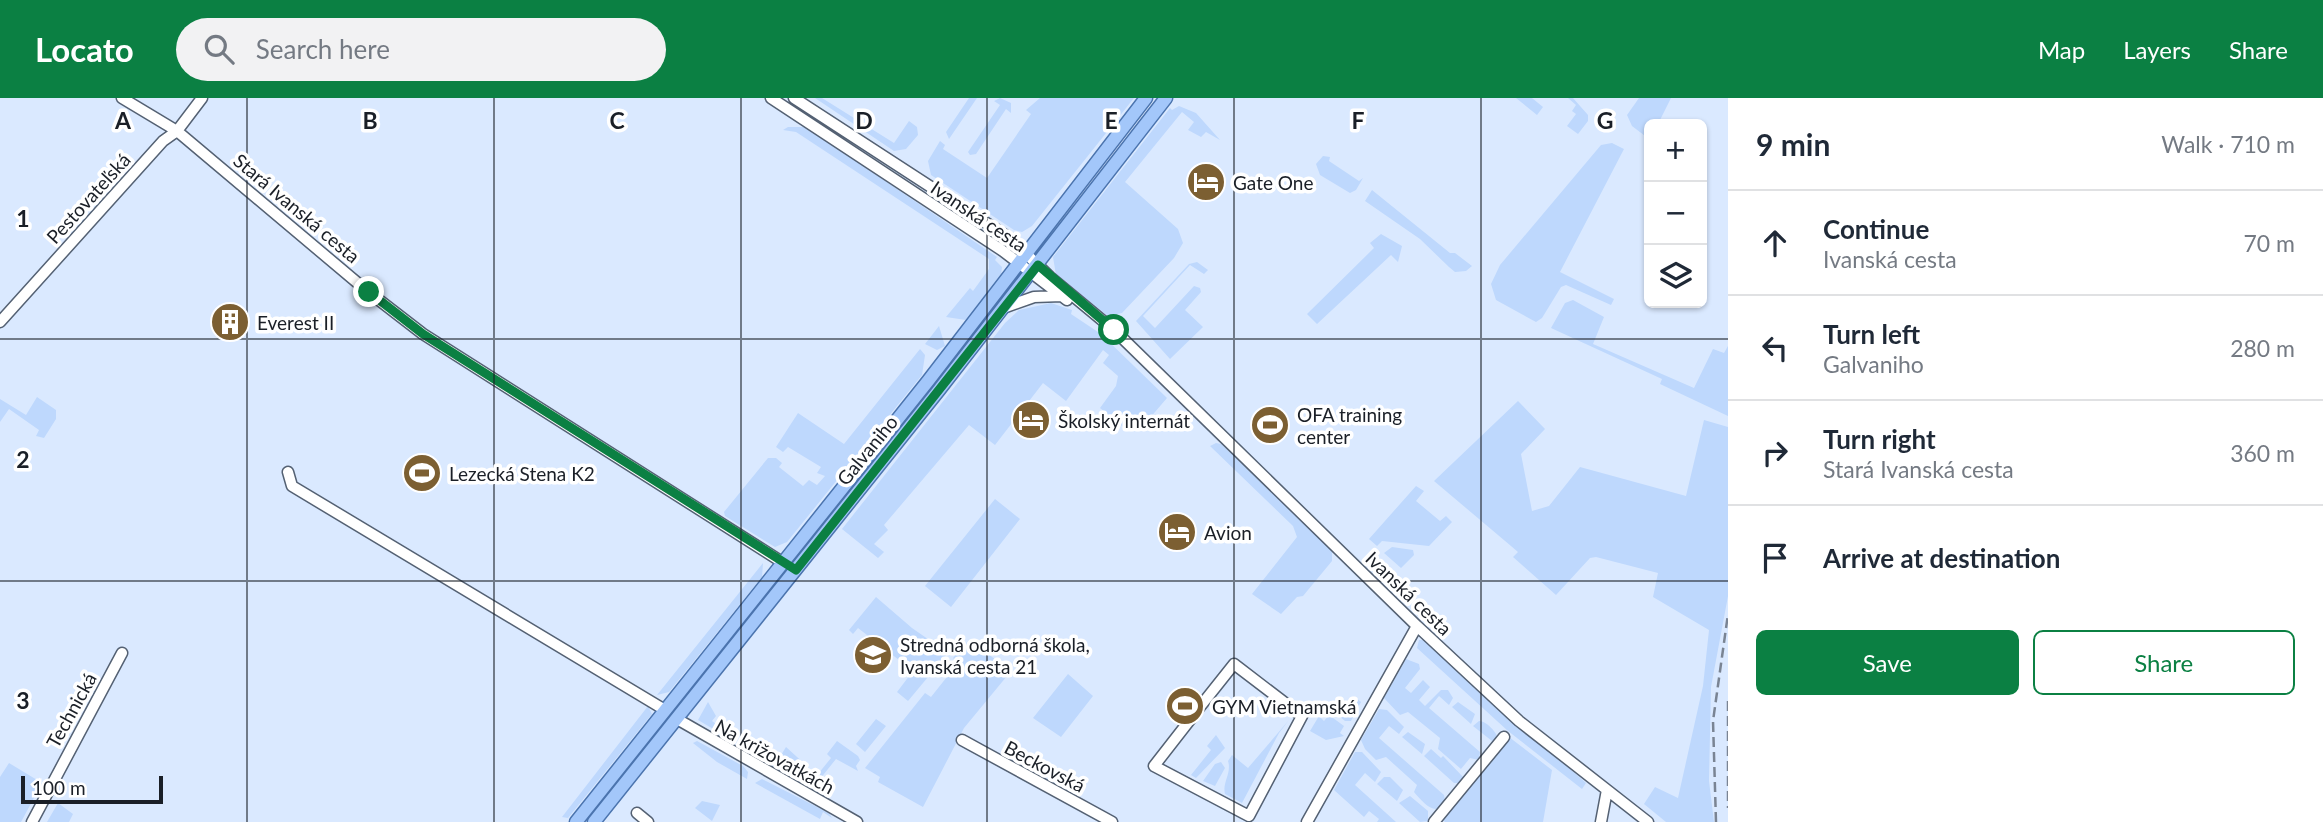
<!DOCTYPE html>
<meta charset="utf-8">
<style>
body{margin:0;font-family:Lato,sans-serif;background:#f2f2f3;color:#1f2937}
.controls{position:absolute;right:21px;top:21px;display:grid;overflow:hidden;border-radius:10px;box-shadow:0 2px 5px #0004}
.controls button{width:63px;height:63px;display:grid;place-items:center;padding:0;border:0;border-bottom:2px solid #e0e1e3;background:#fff;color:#1f2937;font:35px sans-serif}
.scale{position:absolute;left:21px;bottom:18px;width:142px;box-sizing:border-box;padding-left:7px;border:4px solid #1a1f27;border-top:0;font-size:19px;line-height:24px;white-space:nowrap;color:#1a1f27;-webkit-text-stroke:5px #fff;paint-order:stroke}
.stop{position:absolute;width:21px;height:21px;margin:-16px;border:5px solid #0b8043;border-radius:50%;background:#fff}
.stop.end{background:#0b8043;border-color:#fff;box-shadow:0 2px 7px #0008}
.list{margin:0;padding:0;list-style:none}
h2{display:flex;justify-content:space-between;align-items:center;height:91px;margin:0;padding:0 28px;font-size:30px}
h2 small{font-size:23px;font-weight:400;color:#747a83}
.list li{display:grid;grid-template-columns:46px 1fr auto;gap:21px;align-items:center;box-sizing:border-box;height:105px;padding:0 28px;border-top:2px solid #e0e1e3}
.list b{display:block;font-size:26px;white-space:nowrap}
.list p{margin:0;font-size:23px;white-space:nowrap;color:#747a83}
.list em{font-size:23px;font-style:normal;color:#747a83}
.actions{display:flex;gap:14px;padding:21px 28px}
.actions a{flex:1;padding:16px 0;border:2px solid #0b8043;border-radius:10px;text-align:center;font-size:24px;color:#0b8043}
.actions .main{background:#0b8043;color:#fff}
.icon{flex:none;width:38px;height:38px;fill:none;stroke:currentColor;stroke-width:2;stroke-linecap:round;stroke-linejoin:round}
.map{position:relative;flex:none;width:1728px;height:724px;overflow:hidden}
header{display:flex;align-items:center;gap:42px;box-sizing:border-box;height:98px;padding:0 35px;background:#0b8043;color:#fff}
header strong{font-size:33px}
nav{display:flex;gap:38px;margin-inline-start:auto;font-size:24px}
.search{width:490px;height:63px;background:#f2f2f3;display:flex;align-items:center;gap:18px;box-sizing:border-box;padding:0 24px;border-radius:38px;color:#747a83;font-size:26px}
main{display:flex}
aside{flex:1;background:#fff}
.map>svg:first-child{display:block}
.green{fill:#bed8fd}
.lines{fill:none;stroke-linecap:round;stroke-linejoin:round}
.minor-casing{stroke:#546173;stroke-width:13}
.major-casing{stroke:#4b74ae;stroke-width:15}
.minor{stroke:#fff;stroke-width:10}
.major{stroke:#a3c7fa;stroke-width:12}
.rail{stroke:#7a8493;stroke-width:2.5;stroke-dasharray:10 5;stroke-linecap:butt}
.route{stroke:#0b8043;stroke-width:9}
.grid{fill:none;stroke:#1a1f27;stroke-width:2;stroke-opacity:0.55}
.labels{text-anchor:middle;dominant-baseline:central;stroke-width:7;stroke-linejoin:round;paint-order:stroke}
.poi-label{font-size:19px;fill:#1a1f27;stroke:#fff;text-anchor:start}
.street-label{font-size:19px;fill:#1a1f27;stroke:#fff}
.grid-label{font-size:23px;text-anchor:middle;font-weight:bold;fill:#1a1f27;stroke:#fff;stroke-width:7;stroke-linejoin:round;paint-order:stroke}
</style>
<header>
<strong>Locato</strong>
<div class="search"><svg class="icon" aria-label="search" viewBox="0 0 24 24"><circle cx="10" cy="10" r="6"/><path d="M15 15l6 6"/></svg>Search here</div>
<nav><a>Map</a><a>Layers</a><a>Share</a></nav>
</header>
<main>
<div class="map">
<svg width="1728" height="724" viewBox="0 0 1728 724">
<rect width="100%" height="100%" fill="#dae9ff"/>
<!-- green -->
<path class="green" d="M815 0H822L894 45 909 23 917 29 918 37 906 51 894 53Z
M969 0H977L949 41 946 34Z
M1000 0 1011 5V15L1006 11 976 56 970 57 968 54 1000 7 994 3Z
M1040 0H1134L1032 128 1022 134 1014 132 931 77 928 63 940 43 945 47 943 51 987 80 1031 16 1026 12Z
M1516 0H1532L1543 9 1537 17Z
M1568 0H1573L1588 17V23L1578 36 1567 28 1576 16 1572 13 1576 7Z
M1639 0H1671L1658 26H1649V41L1632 28 1627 17Z
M1179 8 1196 15 1220 42 1206 34 1201 39 1188 32 1194 24 1182 14 1125 84 1178 131 1183 145 1174 160 1122 215 1108 218 1056 177 1053 159 1170 10 1172 12Z
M788 29H806L997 159 995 162 1002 169 1001 178 966 222 946 219 970 190 973 193 989 171V161L796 34 783 32Z
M1612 45 1624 51 1560 174 1614 201 1611 207 1566 187 1561 189 1542 220 1536 224 1496 202 1491 186 1500 167 1601 47Z
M1323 58 1330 59 1329 63 1359 83 1363 80 1356 92 1350 95 1320 77 1316 66Z
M1372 92 1450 155H1455L1472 168 1466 173 1455 174 1449 169 1420 141 1365 103Z
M1381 136 1402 148 1398 164 1391 157 1317 226 1307 216 1374 150 1370 145Z
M1197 164 1208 172 1204 176 1190 167 1143 218 1155 230 1194 188 1200 190 1201 194 1185 212 1203 229 1170 261 1136 223 1189 166Z
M1012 183 1015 186 937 287 934 284Z
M1573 202 1604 219 1593 246 1694 290 1713 251 1724 255 1728 248V318L1660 286 1662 281 1551 230 1565 205Z
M1051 205 1072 212 1071 216 1101 236 1167 300 1143 328 1135 322 1127 332 1100 310 1116 288 1118 278 1103 265 1109 257 1103 252 1066 303 1043 285 995 347 969 327 884 427 888 432 874 446 884 454 878 460 842 431 1005 225 1019 212Z
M939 228 945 248 937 252 925 246Z
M920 251 925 257 922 277 787 444 775 449 725 418 724 414 768 360H776L782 365 779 369 803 388 809 382 817 387 825 378 817 375 821 369 788 349 783 354 776 349 798 315 844 346Z
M930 289 933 292 805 450 802 448Z
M37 299 56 312V321L44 340 36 338 39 332 9 311 0 324V301L26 317Z
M1518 303 1545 331 1521 356 1532 413 1549 408 1580 369 1686 398 1704 322 1728 329V498L1711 589 1709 683 1714 724H1666L1644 706 1655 689 1678 700 1703 588 1709 532 1653 499 1658 475 1596 459 1590 460 1556 497 1513 459 1518 454 1511 448 1434 383Z
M1216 345 1221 346 1332 452V463L1303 498 1297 499 1281 516 1252 496 1297 439 1293 428 1210 348Z
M1416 388 1424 393 1416 403 1440 423 1446 418 1452 424 1429 448 1382 443 1377 448 1369 441Z
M995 401 1020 421 951 509 925 488Z
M1392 449 1413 452 1414 457 1401 470 1384 455Z
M763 465 762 479 669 594 657 597Z
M876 499 912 530 948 555 908 603 897 594 913 573 858 530 853 536 849 532Z
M969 542 1007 570V578L964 630 923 709 878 684 880 679 865 670 925 595 931 599 958 565 953 560Z
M1419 542H1424L1586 685 1582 691 1508 633 1417 550Z
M1406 561 1419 566 1420 571 1405 590 1411 595 1423 582 1430 589 1419 602 1425 608 1441 592H1448L1453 600 1449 607 1439 598 1429 610 1480 654 1479 662 1470 660 1461 671 1438 651 1440 640 1408 614 1400 617 1384 600Z
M1068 576 1093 598 1061 639 1033 620Z
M1356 600 1361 604 1351 623H1345L1333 613 1337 609 1345 615Z
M708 604 716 618 712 623 723 631 720 635 698 622Z
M1458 604 1475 616 1471 626 1452 609Z
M648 608 652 616 568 720 562 719Z
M1379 611 1387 612 1404 629 1399 636 1389 628 1379 640 1444 697 1445 703 1437 711C1429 712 1420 701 1414 694L1417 687 1386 659 1376 662 1365 651 1361 642Z
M1329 617 1344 628 1340 635 1344 638 1326 642 1310 633 1319 618 1324 623Z
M876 621 886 628 865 654 856 646Z
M1289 622 1279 635 1242 705 1225 696C1222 684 1232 675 1228 663L1232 657 1248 670Z
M1479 623C1486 623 1497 634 1498 641L1492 643 1473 628Z
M1408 634 1425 646 1422 656 1402 639Z
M1216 637 1225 650 1196 680 1191 677 1211 652 1207 648Z
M649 639 653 642 587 724H582Z
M1509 639 1552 672 1543 724H1445L1442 720Z
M697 643 743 668 748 674 747 681 717 664 693 645Z
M837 643 858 658 860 662 856 668 858 673 836 661 812 691 803 686 813 673 818 676 831 660 827 656Z
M786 649 807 668 796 682 778 672 775 667Z
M1431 651 1441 660 1443 658 1464 680 1460 685H1454L1424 658Z
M1355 654H1362L1381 674 1375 684 1365 675 1355 687 1396 724H1377L1379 721 1369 713 1364 719 1334 692Z
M1221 664 1225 670 1215 688 1203 683 1215 666Z
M9 665 42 685 21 724H0V679Z
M1384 679H1390L1403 692 1397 703 1377 686Z
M762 681 829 715 832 720 823 714 820 721 755 685Z
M1410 698 1428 713V723L1420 724 1399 705Z
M702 703 720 707 712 723 695 710Z
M58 705 73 716 69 724H47Z"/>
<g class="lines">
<defs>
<path id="minor" d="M122 0 177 33 366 192 423 236 782 464
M771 0 1003 153 1067 202
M794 0 1011 141 1050 179 1114 232 1417 528 1519 623 1648 724
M1003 210 1034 199 1062 198
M0 224 163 43 177 33 202 0
M288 374 292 388 665 612
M1193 618 1154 668 1249 718 1302 618 1234 566 1195 615
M677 621 857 724
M962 642 1112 724
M637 715 648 724
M32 724 122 555
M1307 724 1417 528
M1434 724 1504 639
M1601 724 1607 692"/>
<path id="major" d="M576 724 928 283 1146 0
M594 724 939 292 1166 0"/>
</defs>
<!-- minor casing -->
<use href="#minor" class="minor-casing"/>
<!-- major casing -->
<use href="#major" class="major-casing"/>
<!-- minor -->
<use href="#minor" class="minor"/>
<!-- major -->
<use href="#major" class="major"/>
<!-- rail -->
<path class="rail" d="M1728 603V710
M1716 724 1713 623 1728 516"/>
</g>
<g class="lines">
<!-- route -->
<path class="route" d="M369 194 423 236 796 472 1038 167 1114 232"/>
</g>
<!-- grid -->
<path class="grid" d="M247 0V724M494 0V724M741 0V724M987 0V724M1234 0V724M1481 0V724M0 241H1728M0 483H1728"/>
<!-- icons -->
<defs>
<symbol id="hotel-disc" viewBox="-11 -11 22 22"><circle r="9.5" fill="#7c5f32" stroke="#fff"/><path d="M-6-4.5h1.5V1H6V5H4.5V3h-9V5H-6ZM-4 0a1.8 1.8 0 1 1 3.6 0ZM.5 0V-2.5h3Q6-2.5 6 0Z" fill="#fff"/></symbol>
<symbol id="building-disc" viewBox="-11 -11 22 22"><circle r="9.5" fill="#7c5f32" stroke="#fff"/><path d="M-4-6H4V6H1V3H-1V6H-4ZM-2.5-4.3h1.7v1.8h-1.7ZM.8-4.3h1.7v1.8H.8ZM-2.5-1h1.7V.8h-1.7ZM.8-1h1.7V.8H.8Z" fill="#fff"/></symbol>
<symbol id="stadium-disc" viewBox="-11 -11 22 22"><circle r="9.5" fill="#7c5f32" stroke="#fff"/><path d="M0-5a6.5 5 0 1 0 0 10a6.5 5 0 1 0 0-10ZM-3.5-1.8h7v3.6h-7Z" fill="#fff"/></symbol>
<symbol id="school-disc" viewBox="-11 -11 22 22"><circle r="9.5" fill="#7c5f32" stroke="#fff"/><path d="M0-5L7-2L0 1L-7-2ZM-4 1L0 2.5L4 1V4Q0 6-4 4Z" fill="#fff"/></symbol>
</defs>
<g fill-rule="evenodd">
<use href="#hotel-disc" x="1184" y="62" width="44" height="44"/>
<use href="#building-disc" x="208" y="202" width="44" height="44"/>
<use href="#hotel-disc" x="1009" y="300" width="44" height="44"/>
<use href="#stadium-disc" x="1248" y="305" width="44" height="44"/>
<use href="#stadium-disc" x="400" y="353" width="44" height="44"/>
<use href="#hotel-disc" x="1155" y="412" width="44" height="44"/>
<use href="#school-disc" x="851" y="535" width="44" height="44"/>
<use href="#stadium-disc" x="1163" y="586" width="44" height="44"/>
</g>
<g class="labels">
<!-- poi labels -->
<g class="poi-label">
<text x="1233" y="84">Gate One</text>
<text x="257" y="224">Everest II</text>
<text x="1297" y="316">OFA training<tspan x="1297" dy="22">center</tspan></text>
<text x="1058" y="322">Školský internát</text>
<text x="449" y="375">Lezecká Stena K2</text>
<text x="1204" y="434">Avion</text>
<text x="900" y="546">Stredná odborná škola,<tspan x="900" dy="22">Ivanská cesta 21</tspan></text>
<text x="1212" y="608">GYM Vietnamská</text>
</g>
<!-- street labels -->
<g class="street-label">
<text transform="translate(88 100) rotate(-48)">Pestovateľská</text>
<text transform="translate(297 110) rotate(40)">Stará Ivanská cesta</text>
<text transform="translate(979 118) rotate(34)">Ivanská cesta</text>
<text transform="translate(867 352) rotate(-51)">Galvaniho</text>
<text transform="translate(1409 495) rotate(44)">Ivanská cesta</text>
<text transform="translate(71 612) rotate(-61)">Technická</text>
<text transform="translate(775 658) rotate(29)">Na križovatkách</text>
<text transform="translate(1045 668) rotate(28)">Beckovská</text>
</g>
</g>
<g class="grid-label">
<text x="123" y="31">A</text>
<text x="370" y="31">B</text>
<text x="617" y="31">C</text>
<text x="864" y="31">D</text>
<text x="1111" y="31">E</text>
<text x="1358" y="31">F</text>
<text x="1605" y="31">G</text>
<text x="23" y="129">1</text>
<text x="23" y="370">2</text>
<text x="23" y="611">3</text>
</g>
</svg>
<div class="controls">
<button>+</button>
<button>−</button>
<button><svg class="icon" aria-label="layers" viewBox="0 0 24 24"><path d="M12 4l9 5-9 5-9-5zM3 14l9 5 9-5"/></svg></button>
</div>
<div class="scale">100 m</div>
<div class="stop" style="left:1114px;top:232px"></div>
<div class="stop end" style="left:369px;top:194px"></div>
</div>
<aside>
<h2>9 min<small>Walk · 710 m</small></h2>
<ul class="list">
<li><svg class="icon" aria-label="ahead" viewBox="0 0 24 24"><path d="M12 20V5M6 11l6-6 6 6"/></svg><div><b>Continue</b><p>Ivanská cesta</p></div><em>70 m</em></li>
<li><svg class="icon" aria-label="left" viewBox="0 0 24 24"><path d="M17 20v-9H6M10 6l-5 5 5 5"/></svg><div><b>Turn left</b><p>Galvaniho</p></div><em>280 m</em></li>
<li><svg class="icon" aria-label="right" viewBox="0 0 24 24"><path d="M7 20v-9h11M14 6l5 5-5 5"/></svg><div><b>Turn right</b><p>Stará Ivanská cesta</p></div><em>360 m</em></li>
<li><svg class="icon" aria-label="arrive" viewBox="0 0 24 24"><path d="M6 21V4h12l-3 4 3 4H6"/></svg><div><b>Arrive at destination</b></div></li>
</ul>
<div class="actions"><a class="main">Save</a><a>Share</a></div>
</aside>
</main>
